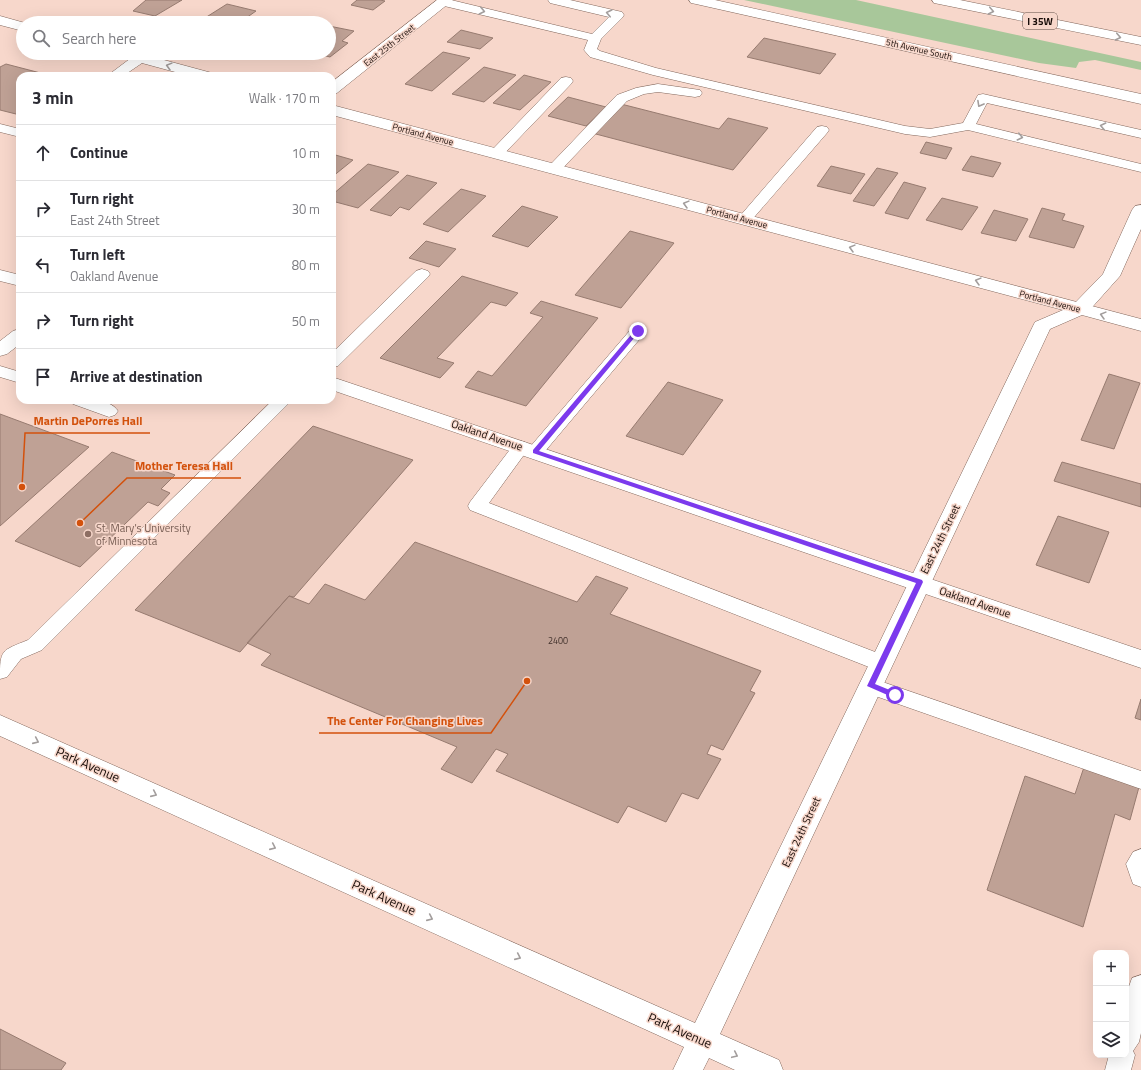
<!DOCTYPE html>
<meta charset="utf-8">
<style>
body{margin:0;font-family:"Titillium Web",sans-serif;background:#f2f2f3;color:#2b2b33}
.controls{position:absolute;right:12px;bottom:12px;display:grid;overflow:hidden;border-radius:8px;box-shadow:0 4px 16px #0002}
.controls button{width:36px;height:36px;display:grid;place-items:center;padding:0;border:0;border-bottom:1px solid #e1e1e2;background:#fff;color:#2b2b33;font:20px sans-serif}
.stop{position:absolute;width:12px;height:12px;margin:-9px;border:3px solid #7c3aed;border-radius:50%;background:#fff}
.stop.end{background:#7c3aed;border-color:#fff;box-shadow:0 1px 4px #0008}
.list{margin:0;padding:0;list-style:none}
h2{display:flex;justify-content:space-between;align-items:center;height:52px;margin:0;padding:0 16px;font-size:17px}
h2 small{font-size:13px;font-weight:400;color:#7c7c81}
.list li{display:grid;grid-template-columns:26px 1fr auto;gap:12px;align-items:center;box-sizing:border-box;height:56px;padding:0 16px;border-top:1px solid #e1e1e2}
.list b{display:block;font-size:15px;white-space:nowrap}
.list p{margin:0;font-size:13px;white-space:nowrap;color:#7c7c81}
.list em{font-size:13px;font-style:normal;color:#7c7c81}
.icon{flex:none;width:22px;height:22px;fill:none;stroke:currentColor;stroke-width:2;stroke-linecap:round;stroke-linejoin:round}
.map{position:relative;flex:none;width:1141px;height:1070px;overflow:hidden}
.search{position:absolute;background:#fff;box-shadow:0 4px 16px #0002;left:16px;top:16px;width:320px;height:44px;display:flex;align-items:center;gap:10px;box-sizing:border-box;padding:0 14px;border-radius:22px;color:#7c7c81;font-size:15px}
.panel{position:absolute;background:#fff;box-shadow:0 4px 16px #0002;left:16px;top:72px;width:320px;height:332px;border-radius:12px}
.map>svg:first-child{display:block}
.green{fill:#a8c79a}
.building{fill:#bfa195;stroke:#977b70}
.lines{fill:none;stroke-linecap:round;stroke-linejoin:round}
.lane-casing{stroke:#83685d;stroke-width:1}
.street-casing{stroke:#83685d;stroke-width:1}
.secondary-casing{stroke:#83685d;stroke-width:1}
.highway-casing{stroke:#83685d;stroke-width:1}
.lane{fill:#fff;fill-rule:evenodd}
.street{fill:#fff;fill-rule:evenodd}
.secondary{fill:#fff;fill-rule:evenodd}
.highway{fill:#fff;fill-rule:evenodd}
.oneway{stroke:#a39e9d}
.route{fill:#7c3aed}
.education-dot{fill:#8d6e63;stroke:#f7d7cb;stroke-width:1.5}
.labels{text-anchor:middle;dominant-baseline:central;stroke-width:3;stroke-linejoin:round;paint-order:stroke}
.far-street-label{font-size:9px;fill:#180d09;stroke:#f7d7cb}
.number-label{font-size:9px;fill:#42322c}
.shield{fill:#f7d7cb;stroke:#5b4a43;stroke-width:1}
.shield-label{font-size:10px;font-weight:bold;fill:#180d09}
.street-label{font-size:11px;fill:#180d09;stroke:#f7d7cb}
.education-label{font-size:11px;fill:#785e54;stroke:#f7d7cb;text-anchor:start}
.near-street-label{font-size:13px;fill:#180d09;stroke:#f7d7cb}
.leader{fill:none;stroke:#d3510c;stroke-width:1.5}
.callout-dot{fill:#d3510c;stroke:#f7d7cb;stroke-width:1.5}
.callout-label{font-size:12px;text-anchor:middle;font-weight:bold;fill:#d3510c;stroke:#f7d7cb;stroke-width:3;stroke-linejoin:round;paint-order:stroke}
</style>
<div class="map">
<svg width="1141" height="1070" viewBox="0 0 1141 1070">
<rect width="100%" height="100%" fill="#f7d7cb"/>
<!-- green -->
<path class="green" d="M744 0H856L1141 62V70L1095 60 1079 62 1076 68 1039 63Z"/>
<!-- building -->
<path class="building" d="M146 0H182L155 16 133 11Z
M357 0H380L385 1 373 10 351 5Z
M227 4 256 11 239 23H197Z
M329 26 354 31 342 41 348 43 330 57 314 53H329Z
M461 30 493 38 480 49 447 42Z
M764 38 836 54 820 74 747 57Z
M443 52 470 58 432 91 405 84Z
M6 64 52 76H20V115L0 110V67Z
M484 67 516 75 484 102 452 94Z
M524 75 551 82 520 110 493 103Z
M568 97 606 107 586 126 548 116Z
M621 104 719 129 728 118 768 128 733 170 592 133Z
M926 142 952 148 946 159 920 153Z
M332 154 353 160 332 177Z
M971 156 1001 163 993 177 962 170Z
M368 164 399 172 358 208 332 201V195Z
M831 166 865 174 851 194 817 186Z
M877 168 898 173 874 206 853 201Z
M407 175 437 183 409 210 400 207 391 216 370 210Z
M904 182 926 188 908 219 885 213Z
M461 189 486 196 448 232 423 224Z
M942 198 978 207 962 230 926 220Z
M522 206 558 217 528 247 492 236Z
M1042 208 1065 214 1062 220 1084 226 1074 248 1029 237Z
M994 210 1028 219 1016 241 981 233Z
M630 231 674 243 621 308 575 295Z
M426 241 456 249 439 267 409 258Z
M462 276 518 293 506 306 491 302 437 358 454 363 440 378 380 358Z
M541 301 598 318 526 406 465 387 478 371 492 376 543 317 530 313Z
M1109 374 1140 383 1114 449 1081 440Z
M668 382 723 400 683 455 626 436Z
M0 414 89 447 0 526Z
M313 426 413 460 294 597 289 596 240 652 135 610Z
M112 452 175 475 161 489 170 493 158 506 148 502 80 567 15 541Z
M1062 462 1141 484V507L1054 481Z
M1058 516 1109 532 1089 583 1036 565Z
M415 542 577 602 596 576 628 588 610 614 761 671 750 691 755 693 723 750 711 745 707 754 721 759 698 799 682 793 666 822 628 806 618 823 496 771 508 754 496 749 472 783 441 769 457 747 261 665 271 654 247 643 289 596 309 604 325 584 365 600Z
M1141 699V720L1135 718Z
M1084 767 1139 787 1130 820 1115 814 1083 927 987 890 1025 776 1075 794Z
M0 1029 66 1063 61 1070H0Z"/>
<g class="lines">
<defs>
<path id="lane" d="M439 0H451L592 34 609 17 550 3 548 0H570L622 12 624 15 622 18 601 39 597 49 600 51 656 68 905 126 930 129 963 123 978 95 983 94 1141 130V138L987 103 976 124 1141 164V172L968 130 930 137 905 134 653 75 590 57 584 50 588 40 440 5 438 2Z
M140 54 145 55 146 58 145 61 123 76H107L135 55Z
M566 77 571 78 573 81 571 84 501 157H491L489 154 491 151 561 78Z
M658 84 700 90 702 93 700 96 695 97 658 92 644 94 627 101 559 172H549L547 169 549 166 617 95 636 88Z
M0 124 20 129V137L0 132Z
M822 126 827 127 829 130 827 133 750 222H740L738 219 740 216 817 127Z
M422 269 428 271 430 274 428 277 338 366 332 367V353L416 271Z
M638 326 644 328 646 331 644 334 541 456 535 458 529 456 526 452 489 503 888 657 891 663 888 669 881 671 874 669 470 510 468 506 470 502 515 443 521 441 527 443 530 447 632 328Z
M0 366 20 372V383L0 377Z
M70 400C84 400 109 397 118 411L115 415 109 417 73 404Z
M273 400H292L42 650 21 659 7 677 0 679C0 649 1 651 28 640Z
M871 678 1141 771V789L864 692 861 686 864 680Z
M1141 849V887L1133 884 1126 864 1133 852Z
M1141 975V1033L1139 1042 1133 1051 1135 1055 1131 1070H1105L1109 1055H1126V995L1132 978Z"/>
<path id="street" d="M437 0H453L337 93 332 95V82Z
M689 0H715L1141 94V104L696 4 691 3Z
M1141 205V229L1120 276 1087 313 1080 315 1073 313 1071 309 1073 305 1103 274 1132 210 1135 206Z
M0 270 20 275V286L0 281Z
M20 329V344L7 354 0 356V341L13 331Z
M332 377 1141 650V668L332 390Z"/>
<path id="secondary" d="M0 16 25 23H23V31L0 25Z
M114 53H138L212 73 215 76H190L116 56Z
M332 105 1141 319V331L1082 315 1050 329 720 1034 779 1060 783 1070H735L709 1058 703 1070H673L684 1047 0 736V715L695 1023 1033 326 1035 322 1063 310 332 115Z"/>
<path id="highway" d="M932 0H960L1141 37V45L939 4 934 3Z"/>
</defs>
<!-- lane casing -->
<use href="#lane" class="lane-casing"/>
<!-- street casing -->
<use href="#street" class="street-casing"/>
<!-- secondary casing -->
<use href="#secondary" class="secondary-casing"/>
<!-- highway casing -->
<use href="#highway" class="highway-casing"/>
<!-- lane -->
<use href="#lane" class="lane"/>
<!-- street -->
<use href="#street" class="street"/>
<!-- secondary -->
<use href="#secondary" class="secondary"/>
<!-- highway -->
<use href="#highway" class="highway"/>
</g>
<!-- one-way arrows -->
<defs><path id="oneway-chevron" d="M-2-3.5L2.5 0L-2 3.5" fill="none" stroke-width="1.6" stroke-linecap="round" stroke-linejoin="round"/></defs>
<g class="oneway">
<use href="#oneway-chevron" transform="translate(482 11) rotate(13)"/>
<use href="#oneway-chevron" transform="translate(991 11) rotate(12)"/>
<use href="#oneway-chevron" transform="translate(609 13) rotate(-167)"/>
<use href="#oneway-chevron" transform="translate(1118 37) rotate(12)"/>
<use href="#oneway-chevron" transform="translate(169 66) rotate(-165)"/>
<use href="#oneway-chevron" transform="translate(980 104) rotate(119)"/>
<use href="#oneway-chevron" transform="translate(1103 126) rotate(-167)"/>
<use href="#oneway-chevron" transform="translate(1020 137) rotate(13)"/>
<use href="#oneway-chevron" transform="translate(686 204) rotate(-165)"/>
<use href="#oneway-chevron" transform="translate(852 248) rotate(-165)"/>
<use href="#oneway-chevron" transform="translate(978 281) rotate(-165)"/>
<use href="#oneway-chevron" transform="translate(1103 315) rotate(-165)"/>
<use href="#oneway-chevron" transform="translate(36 741) rotate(24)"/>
<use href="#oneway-chevron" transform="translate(154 794) rotate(24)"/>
<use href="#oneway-chevron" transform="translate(273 847) rotate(24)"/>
<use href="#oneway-chevron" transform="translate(430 918) rotate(24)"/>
<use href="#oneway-chevron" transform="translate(518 957) rotate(24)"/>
<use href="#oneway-chevron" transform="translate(735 1055) rotate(25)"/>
</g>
<!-- route -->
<path class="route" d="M636 329 640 331 539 451 922 580 923 582 875 684 897 693V697H892L867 686 916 583 533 453V450Z"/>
<!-- markers -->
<circle class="education-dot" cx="88" cy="534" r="4"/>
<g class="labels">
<!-- far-street labels -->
<g class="far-street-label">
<text transform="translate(389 45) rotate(-38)">East 25th Street</text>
<text transform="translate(919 49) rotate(13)">5th Avenue South</text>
<text transform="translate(423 134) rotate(15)">Portland Avenue</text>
<text transform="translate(737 217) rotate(15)">Portland Avenue</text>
<text transform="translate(1050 301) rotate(15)">Portland Avenue</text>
</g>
<!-- number labels -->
<g class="number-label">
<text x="558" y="640">2400</text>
</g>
<!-- shield labels -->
<rect class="shield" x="1023" y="13" width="34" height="16" rx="3"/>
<g class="shield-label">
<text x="1040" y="21">I 35W</text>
</g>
<!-- street labels -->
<g class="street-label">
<text transform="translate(487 435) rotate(19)">Oakland Avenue</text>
<text transform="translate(940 539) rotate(-64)">East 24th Street</text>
<text transform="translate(975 602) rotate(19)">Oakland Avenue</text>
<text transform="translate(801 832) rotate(-65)">East 24th Street</text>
</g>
<!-- education labels -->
<g class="education-label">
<text x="96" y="528">St. Mary's University<tspan x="96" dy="13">of Minnesota</tspan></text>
</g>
<!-- near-street labels -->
<g class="near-street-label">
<text transform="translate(88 764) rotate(24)">Park Avenue</text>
<text transform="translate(384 897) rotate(24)">Park Avenue</text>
<text transform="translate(680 1030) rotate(24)">Park Avenue</text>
</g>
</g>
<!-- callouts -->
<path class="leader" d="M22 487L25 433H150M80 523L127 478H241M527 681L491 733H319"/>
<g class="callout-dot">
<circle cx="22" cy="487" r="4"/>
<circle cx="80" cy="523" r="4"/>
<circle cx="527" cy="681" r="4"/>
</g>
<g class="callout-label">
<text x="88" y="425">Martin DePorres Hall</text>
<text x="184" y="470">Mother Teresa Hall</text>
<text x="405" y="725">The Center For Changing Lives</text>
</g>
</svg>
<div class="controls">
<button>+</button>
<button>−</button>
<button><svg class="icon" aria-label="layers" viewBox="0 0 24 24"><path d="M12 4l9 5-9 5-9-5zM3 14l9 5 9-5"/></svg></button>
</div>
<div class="stop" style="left:895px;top:695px"></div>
<div class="stop end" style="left:638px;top:331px"></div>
<div class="search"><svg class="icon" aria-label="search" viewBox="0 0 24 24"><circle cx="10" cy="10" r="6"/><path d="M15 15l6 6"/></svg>Search here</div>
<section class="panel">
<h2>3 min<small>Walk · 170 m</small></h2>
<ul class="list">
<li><svg class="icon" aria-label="ahead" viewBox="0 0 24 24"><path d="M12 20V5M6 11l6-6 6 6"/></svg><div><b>Continue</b></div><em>10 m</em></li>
<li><svg class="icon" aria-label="right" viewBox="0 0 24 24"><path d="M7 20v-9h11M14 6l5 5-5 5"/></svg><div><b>Turn right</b><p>East 24th Street</p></div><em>30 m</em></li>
<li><svg class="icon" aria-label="left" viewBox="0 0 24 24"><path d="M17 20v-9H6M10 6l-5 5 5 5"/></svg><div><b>Turn left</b><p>Oakland Avenue</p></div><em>80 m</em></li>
<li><svg class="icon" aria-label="right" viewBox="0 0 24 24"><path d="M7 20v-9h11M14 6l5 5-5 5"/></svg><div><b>Turn right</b></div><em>50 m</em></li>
<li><svg class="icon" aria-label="arrive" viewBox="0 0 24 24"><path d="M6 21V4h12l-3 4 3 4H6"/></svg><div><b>Arrive at destination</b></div></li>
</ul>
</section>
</div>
